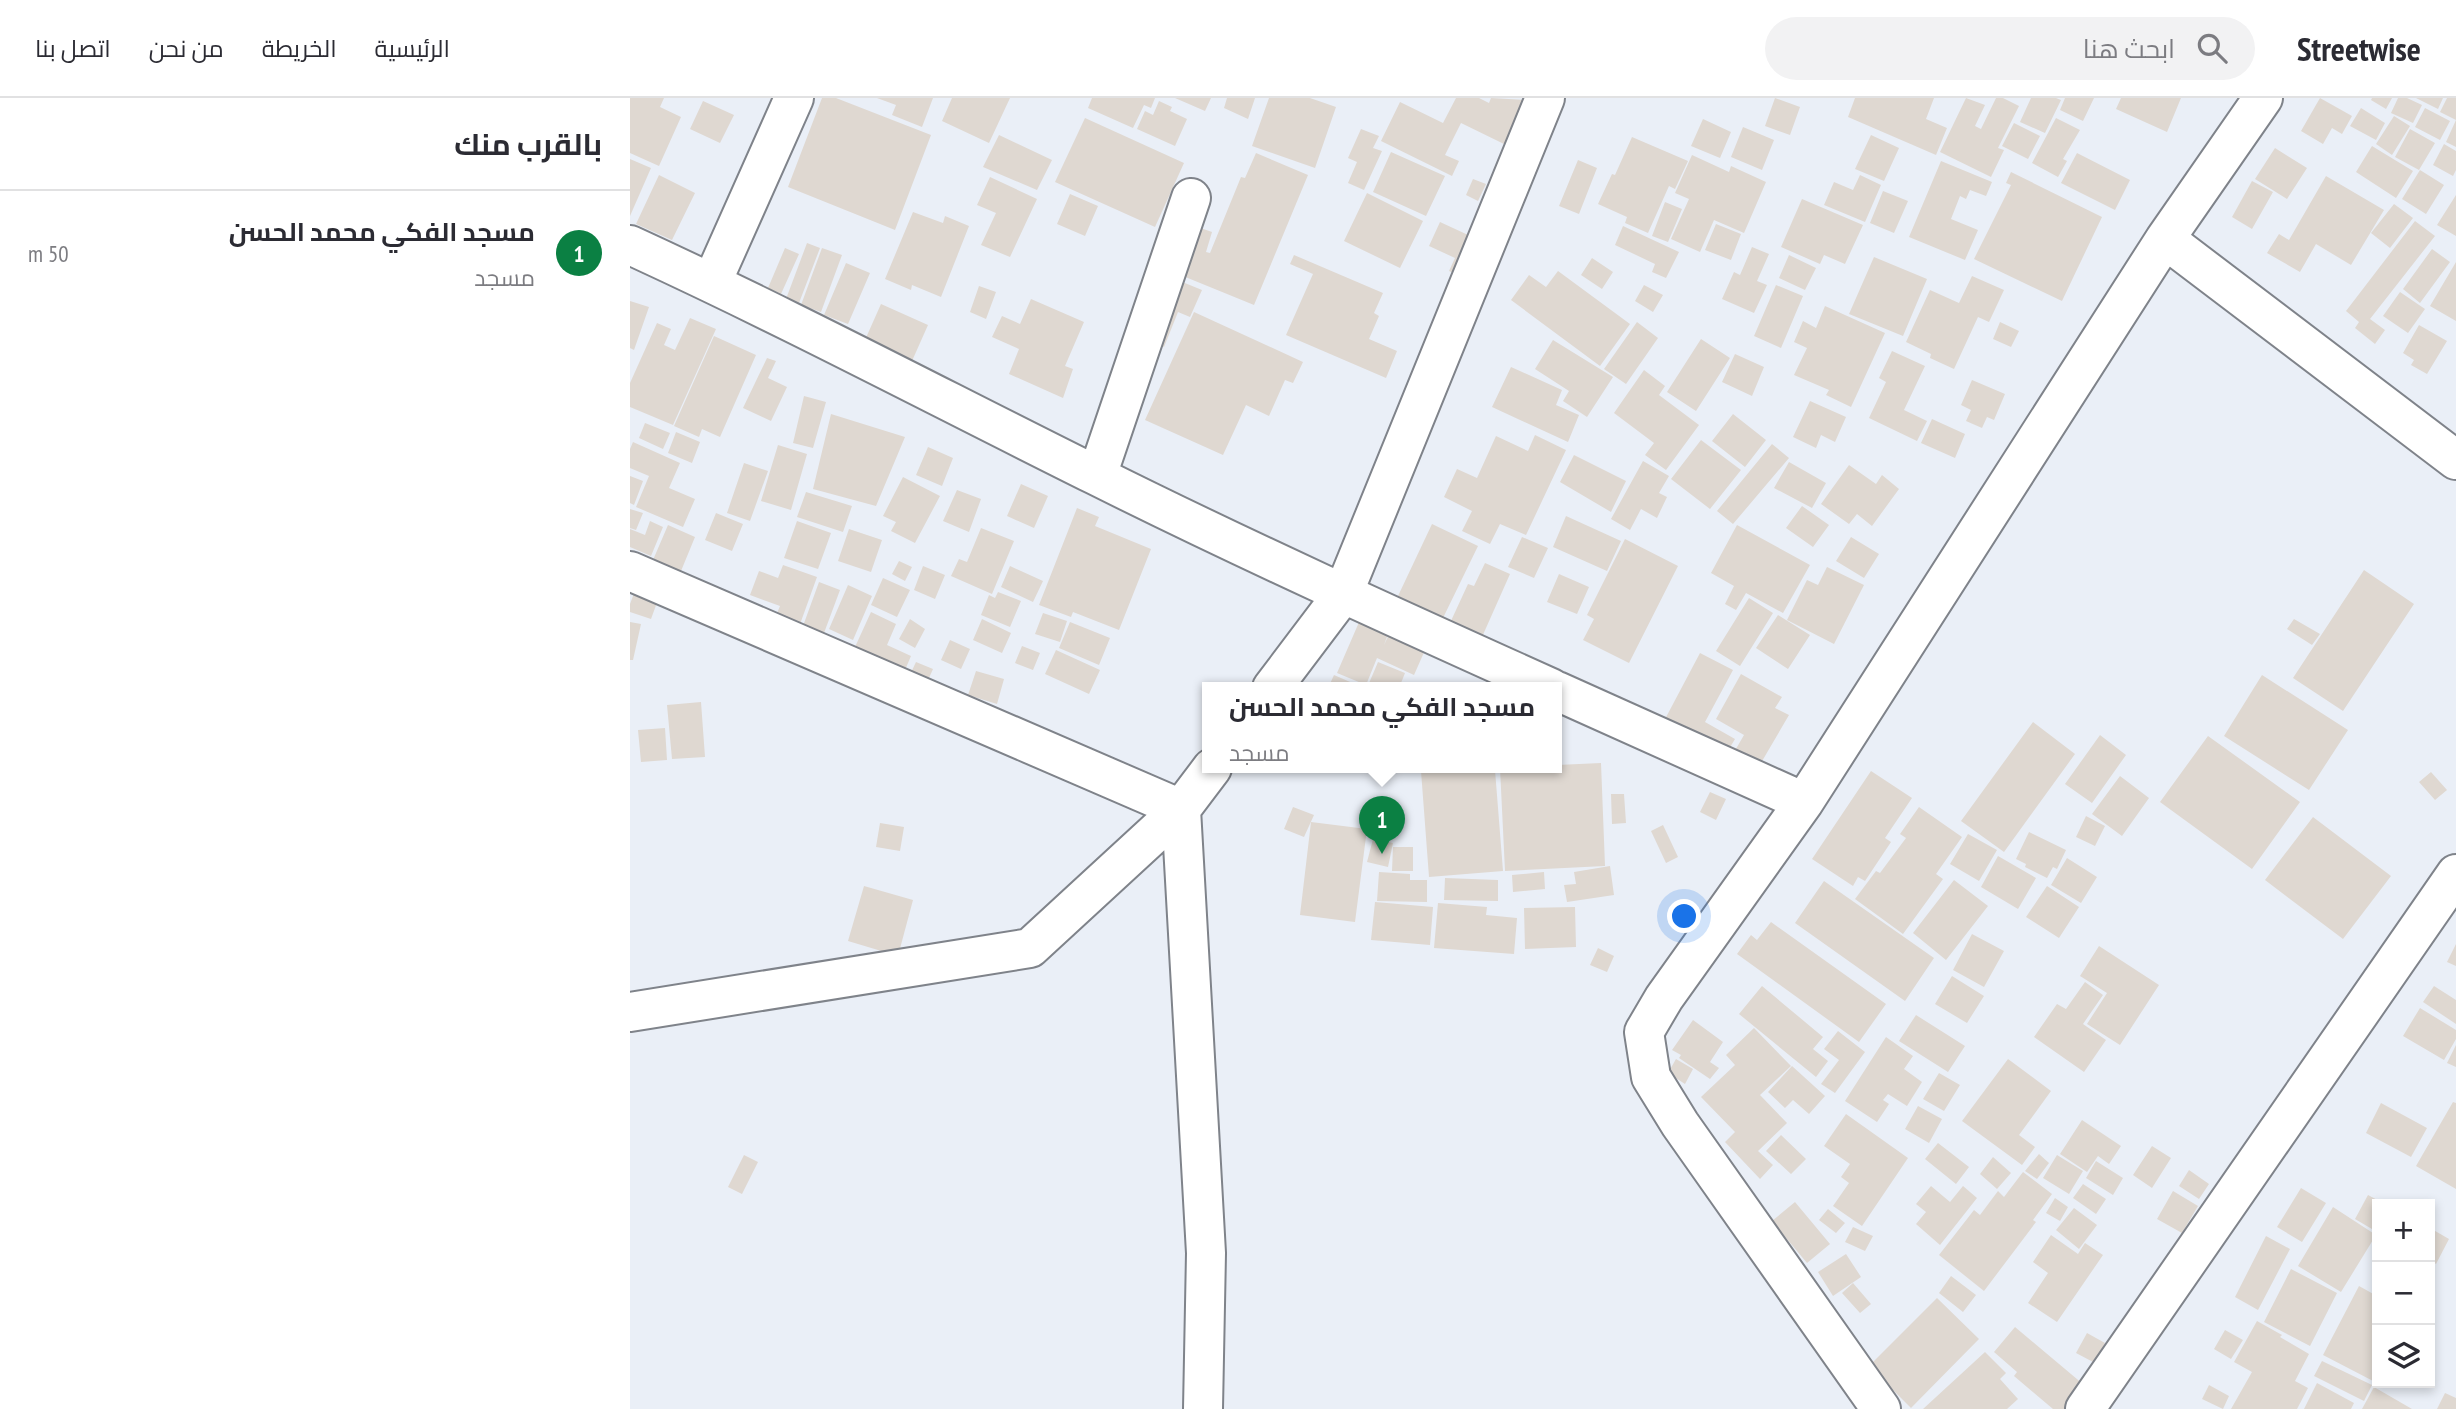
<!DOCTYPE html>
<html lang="ar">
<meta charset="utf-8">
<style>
body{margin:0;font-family:"PT Sans Narrow",Cairo,sans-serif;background:#f2f2f3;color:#2b2b33;direction:rtl}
.controls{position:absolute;right:21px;bottom:21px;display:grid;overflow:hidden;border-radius:0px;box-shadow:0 4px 10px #0003}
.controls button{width:63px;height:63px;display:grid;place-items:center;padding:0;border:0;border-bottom:2px solid #e1e1e2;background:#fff;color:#2b2b33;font:35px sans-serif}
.you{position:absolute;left:1055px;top:819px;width:24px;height:24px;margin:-18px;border:5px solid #fff;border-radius:50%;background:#1a73e8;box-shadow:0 0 0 10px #1a73e833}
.badge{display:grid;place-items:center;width:46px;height:46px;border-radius:50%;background:#0b8043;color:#fff;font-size:23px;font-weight:700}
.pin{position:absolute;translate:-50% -58px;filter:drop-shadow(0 2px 4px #0008)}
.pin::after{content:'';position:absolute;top:37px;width:24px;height:21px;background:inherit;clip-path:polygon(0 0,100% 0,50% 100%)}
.popup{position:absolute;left:572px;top:584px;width:360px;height:91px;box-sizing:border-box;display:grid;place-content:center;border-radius:0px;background:#fff;filter:drop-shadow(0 2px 5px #0005);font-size:23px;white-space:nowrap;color:#7c7c81}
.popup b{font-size:26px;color:#2b2b33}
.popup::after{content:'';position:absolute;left:50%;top:100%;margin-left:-14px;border:14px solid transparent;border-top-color:#fff}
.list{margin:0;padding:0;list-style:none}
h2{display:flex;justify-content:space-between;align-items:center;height:91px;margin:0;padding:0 28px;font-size:30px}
h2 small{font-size:23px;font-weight:400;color:#7c7c81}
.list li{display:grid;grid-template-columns:46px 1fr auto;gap:21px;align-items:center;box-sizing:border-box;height:126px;padding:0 28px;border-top:2px solid #e1e1e2}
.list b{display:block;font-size:26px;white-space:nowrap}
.list p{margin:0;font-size:23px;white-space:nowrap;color:#7c7c81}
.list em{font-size:23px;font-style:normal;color:#7c7c81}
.icon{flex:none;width:38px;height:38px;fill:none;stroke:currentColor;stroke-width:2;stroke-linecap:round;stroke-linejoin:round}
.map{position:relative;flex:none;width:1826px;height:1311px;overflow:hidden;direction:ltr}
header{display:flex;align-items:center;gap:42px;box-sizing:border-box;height:98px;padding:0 35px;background:#fff;border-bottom:2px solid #e1e1e2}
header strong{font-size:33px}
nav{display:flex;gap:38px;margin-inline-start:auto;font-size:24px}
.search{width:490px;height:63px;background:#f2f2f3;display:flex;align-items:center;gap:18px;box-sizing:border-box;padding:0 24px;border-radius:38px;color:#7c7c81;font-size:26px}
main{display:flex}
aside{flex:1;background:#fff}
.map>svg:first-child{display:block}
.building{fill:#dfd8d1}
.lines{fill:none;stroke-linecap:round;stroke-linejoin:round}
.minor-casing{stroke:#7f838a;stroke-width:42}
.minor{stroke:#fff;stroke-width:38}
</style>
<header>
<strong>Streetwise</strong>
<div class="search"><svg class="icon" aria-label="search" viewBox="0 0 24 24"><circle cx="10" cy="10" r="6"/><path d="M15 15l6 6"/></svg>ابحث هنا</div>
<nav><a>الرئيسية</a><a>الخريطة</a><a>من نحن</a><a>اتصل بنا</a></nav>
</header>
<main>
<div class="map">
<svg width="1826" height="1311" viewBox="0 0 1826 1311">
<rect width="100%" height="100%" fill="#eaeff7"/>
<!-- building -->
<path class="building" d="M0 0H34L30 9 51 19 29 68 0 55Z
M192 0H206L301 37 265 132 158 89Z
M247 0H303L292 29 262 17 266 7Z
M322 0H380L359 45 312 23Z
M462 0H525L521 10 514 7 503 30 458 10Z
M545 0H581L575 13Z
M597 0H625L618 21 594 10Z
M639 0H680L706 9 685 70 622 48Z
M826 0H849L859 5 861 0 896 2 874 46 831 25 815 57 829 63 822 78 751 43 770 4 813 25Z
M1145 0 1170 9 1160 37 1135 28Z
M1225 0H1304L1296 21 1317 30 1306 57 1218 19Z
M1336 0 1355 7 1345 28 1351 31 1366 0H1373L1389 8 1368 50 1374 52 1361 79 1310 54Z
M1401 0H1426L1431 2 1415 35 1390 24Z
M1435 0H1464L1453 23 1430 12Z
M1491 0H1551L1537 34 1486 11Z
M1690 0 1722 18 1712 36 1702 30 1693 46 1671 33Z
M1742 0H1762L1756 11 1741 2Z
M1768 0H1777L1792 7 1783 25 1761 15Z
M1786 0H1813L1808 11Z
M1817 0H1826V49L1816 44 1826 22 1810 14Z
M73 3 104 17 90 45 60 31Z
M529 3 542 9 540 13 557 21 545 48 507 31 515 13 523 17Z
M1731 10 1755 25 1746 42 1720 28Z
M1795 10 1820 23 1810 42 1785 29Z
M1764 18 1780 28 1762 57 1746 46Z
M455 20 554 65 525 129 425 84Z
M1426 20 1450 32 1433 61 1437 63 1428 79 1402 65Z
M1073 21 1101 34 1090 60 1061 48Z
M1384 25 1410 38 1398 61 1372 48Z
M1113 29 1144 42 1132 72 1101 59Z
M731 31 749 38 743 50 752 53 734 92 718 85 727 64 718 60Z
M1780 31 1805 45 1789 72 1765 59Z
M369 37 422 62 407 92 353 69Z
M1241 37 1269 50 1254 83 1225 71Z
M1002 39 1058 63 1045 91 1039 88 1018 135 995 125 997 119 968 106 982 76 985 77Z
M1814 46 1826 53V72L1823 78 1803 67Z
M1742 48 1783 73 1766 100 1726 74Z
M1645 50 1677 70 1657 101 1625 81Z
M761 54 815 78 796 118 743 94Z
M626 55 678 77 624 207 548 176 559 126 582 134 576 154 580 155 611 79 615 80Z
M1447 55 1500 82 1485 112 1431 85Z
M1062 57 1099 74 1101 68 1136 84 1114 135 1084 122 1070 154 1041 141 1059 101 1045 95Z
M0 61 21 70 0 118Z
M948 62 967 70 949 116 929 108Z
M1311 63 1362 84 1356 98 1340 92 1336 101 1330 98 1321 121 1348 132 1335 162 1279 139Z
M1790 72 1814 87 1796 116 1772 101Z
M1381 74 1472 119 1432 203 1344 161 1381 87 1376 85Z
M29 77 65 95 42 142 6 126Z
M1230 77 1251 87 1235 124 1194 107 1204 84 1223 92Z
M1696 78 1754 112 1721 167 1686 146 1670 174 1637 155 1649 136 1659 142Z
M360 79 407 101 380 159 351 147 366 115 347 107Z
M843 81 856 86 848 103 836 97Z
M1622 83 1643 94 1622 131 1602 119Z
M1253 93 1278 103 1264 135 1240 125Z
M737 95 793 123 770 170 714 143Z
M440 96 468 108 455 138 427 126Z
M1826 97V138L1807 127Z
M1172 101 1233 127 1215 166 1194 157 1190 166 1151 149Z
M1035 104 1052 111 1038 144 1022 138Z
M1764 106 1783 120 1760 150 1741 135Z
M283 114 313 125 315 118 339 128 311 199 282 187 281 192 255 181Z
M1785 123 1805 138 1740 221 1755 232 1745 246 1725 230 1729 224 1716 213Z
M810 124 849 142 833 179 819 173 825 160 799 148Z
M1086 126 1111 136 1101 162 1075 152Z
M993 128 1049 154 1036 180 1022 174 1025 166 985 147Z
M177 145 190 150 169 205 156 201Z
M1122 149 1139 156 1127 183 1137 187 1124 215 1092 201 1104 174 1110 177Z
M155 150 169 156 151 196 138 190Z
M192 150 212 157 191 214 171 207Z
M1802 151 1820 164 1790 205 1773 191Z
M664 157 753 195 744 215 749 218 739 241 767 253 756 280 656 237 683 176 660 166Z
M1159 157 1186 170 1175 192 1149 180Z
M1244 159 1297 181 1273 238 1219 216Z
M962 160 983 174 972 191 951 177Z
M1826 164V223L1800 208Z
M216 165 240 175 218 226 194 217Z
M928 173 1000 226 970 268 881 202 899 177 916 189Z
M1342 178 1374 192 1359 224 1348 219 1324 271 1300 260 1301 256 1276 244 1300 192 1329 205Z
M545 181 572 192 560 219 548 214 534 249 519 242Z
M1014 187 1033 197 1023 214 1005 203Z
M1146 187 1173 198 1151 250 1124 238Z
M349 188 366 194 356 221 340 214Z
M1770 194 1795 211 1778 235 1753 218Z
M401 201 454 224 435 268 443 271 433 300 379 276 389 251 362 239 372 218 390 226Z
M0 203 19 209 4 252 0 250Z
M251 206 298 227 278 272 231 251Z
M1195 208 1255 235 1221 309 1196 297 1199 292 1164 277 1177 250 1164 244 1173 223 1186 230Z
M564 214 673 264 663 285 655 282 639 318 616 307 593 357 515 322Z
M60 220 86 231 43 327 0 309V285L27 225 41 231 34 247 45 252Z
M1007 224 1028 240 996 286 974 271Z
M1370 224 1389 233 1381 249 1363 241Z
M1789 227 1817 243 1797 276 1781 267 1784 262 1773 255Z
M84 238 126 257 90 339 72 331 69 339 44 328Z
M1071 241 1100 260 1066 313 1037 294Z
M923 242 983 279 957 319 933 303 939 293 905 271Z
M1262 253 1295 268 1274 312 1297 323 1287 343 1239 320 1256 284 1249 280Z
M1105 256 1134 269 1122 298 1092 284Z
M137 260 146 263 138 280 157 289 141 323 113 310Z
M881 269 932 292 926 307 949 317 938 344 862 309Z
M1014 272 1035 288 1029 297 1069 327 1036 372 1015 357 1024 345 984 315Z
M1342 282 1375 296 1364 322 1357 319 1352 330 1336 323 1341 312 1331 307Z
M174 298 196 304 183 350 163 345Z
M1180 303 1216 319 1205 344 1191 337 1186 350 1163 339Z
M201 316 275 339 246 408 183 391Z
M1103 316 1136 342 1115 369 1082 343Z
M1302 321 1335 336 1325 360 1291 345Z
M15 325 40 335 33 351 9 340Z
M46 334 70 344 62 365 38 355Z
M905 337 936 352 896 437 870 426 860 446 832 433 842 413 814 399 827 371 847 380 866 338 898 353Z
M1071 342 1111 372 1080 411 1041 381Z
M3 344 50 365 39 390 65 401 53 429 6 409 19 378 0 370V351Z
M1142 346 1159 360 1103 426 1087 413Z
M148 347 177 356 161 412 131 403Z
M298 349 323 360 312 388 286 377Z
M944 357 996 383 981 414 930 384Z
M1013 363 1039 378 1029 395 1037 399 1027 420 1011 411 1000 432 981 421Z
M1159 364 1196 385 1182 410 1144 390Z
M114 365 138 373 120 423 97 415Z
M1219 367 1246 386 1252 377 1269 391 1242 428 1227 416 1219 426 1191 406Z
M0 378 13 383 4 407 0 405Z
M273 379 310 398 285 445 261 433 266 424 253 418Z
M391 386 418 398 404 430 377 418Z
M327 392 351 401 339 434 313 423Z
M176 394 222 408 213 434 167 419Z
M1172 408 1199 427 1183 449 1156 430Z
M447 410 469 419 465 428 521 451 489 532 443 514 441 519 409 507Z
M0 411 13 415 6 432 0 430Z
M86 415 113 426 102 453 75 442Z
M936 418 991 443 977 473 923 449Z
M20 423 33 429 21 458 0 449V431L15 437Z
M167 423 201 435 188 471 154 460Z
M802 426 848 448 813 520 768 498Z
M38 427 65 439 51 473 23 462Z
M1107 427 1180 467 1153 515 1116 495 1106 512 1095 506 1104 488 1081 475Z
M351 430 384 443 362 496 321 478 329 461 337 464Z
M219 431 252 442 241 474 208 463Z
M892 439 918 450 904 480 878 469Z
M1221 439 1249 456 1234 480 1206 463Z
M995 441 1048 468 999 565 953 542 964 521 957 517Z
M269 463 282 469 275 483 262 476Z
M855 465 880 476 852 539 820 525 838 486 844 488Z
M153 467 187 479 169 529 145 520 150 508 120 497 129 473 148 480Z
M293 468 315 477 305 501 284 492Z
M380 468 413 483 403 504 371 489Z
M1197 469 1234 487 1204 546 1157 522 1177 482 1188 487Z
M1734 472 1784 506 1713 613 1663 580Z
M929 476 959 489 947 516 917 504Z
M253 480 280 492 267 519 241 507Z
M189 484 210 492 194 535 173 528Z
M218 487 242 498 223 542 199 531Z
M6 490 29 499 21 521 0 514V506Z
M368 494 391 503 380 529 351 517 359 497 365 500Z
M1119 500 1143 515 1110 568 1086 553Z
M241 514 266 526 257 547 281 558 269 586 225 549Z
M413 515 437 523 430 544 405 536Z
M733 515 761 528 754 547 764 526 799 543 784 577 747 560 736 587 707 575Z
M1148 517 1180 537 1158 571 1126 550Z
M280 521 295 531 285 550 269 541Z
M352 521 381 535 372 555 343 542Z
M1664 521 1690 536 1682 547 1657 531Z
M0 524 11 526 3 562H0Z
M440 524 480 540 469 567 429 550Z
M320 542 340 551 331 571 311 562Z
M392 548 410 555 403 572 385 565Z
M426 552 470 572 459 596 415 576Z
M1070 555 1103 572 1075 624 1105 641 1096 656 1034 623Z
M286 564 303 571 294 591 277 583Z
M748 564 775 575 769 590H737Z
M346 573 374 581 367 606 338 597Z
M1111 576 1152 599 1145 610 1159 617 1128 670 1103 656 1114 637 1086 621Z
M704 577 734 590H698Z
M1632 577 1718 632 1679 692 1594 638Z
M71 604 75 659 42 661 37 607Z
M1403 624 1445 656 1374 754 1331 723Z
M35 630 37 662 11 664 8 632Z
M1470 637 1496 657 1462 705 1435 686Z
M1578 638 1670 704 1622 771 1530 704Z
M971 665 975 768 875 773 870 670H927V667Z
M817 670H833L834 674 865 672 873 773 799 779 791 673Z
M1241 673 1282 700 1255 740 1261 744 1235 783 1228 779 1223 788 1182 761Z
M1801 674 1817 692 1805 702 1789 684Z
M1490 678 1519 700 1492 738 1462 716Z
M1080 694 1096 701 1086 722 1070 714Z
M981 696H994L996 725 982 726Z
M663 709 684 717 674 739 654 731Z
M1289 709 1332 739 1306 776 1313 781 1273 836 1225 801 1246 773 1250 775 1276 740 1270 736Z
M1456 718 1475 728 1465 748 1446 739Z
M1683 719 1761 778 1713 841 1635 782Z
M681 724 737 731 725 824 670 817Z
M250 725 274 729 270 753 246 749Z
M1033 727 1048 759 1036 765 1021 733Z
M1399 734 1436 752 1427 771 1423 769 1417 780 1395 769 1396 766 1386 761Z
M1338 736 1367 752 1349 783 1320 766Z
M743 741 763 745 758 769 737 764Z
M763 749H783V773H762Z
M1368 758 1406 780 1388 811 1351 789Z
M1437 760 1467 779 1451 805 1421 787Z
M980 768 984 797 937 804 934 787 946 786 944 774Z
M749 774 780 776V782H797V804L747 803Z
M914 774 915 791 883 794 882 777Z
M815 780 868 782V803L814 802Z
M1324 782 1358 808 1316 862 1283 835Z
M1194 783 1304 860 1275 903 1165 825Z
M234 788 283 802 268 858 218 843Z
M1417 788 1449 809 1429 840 1396 819Z
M745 804 803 809 800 847 741 842Z
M808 805 857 809 856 817 887 820 884 856 804 850Z
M945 809 946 849 895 851 894 810Z
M1141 824 1256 906 1229 944 1107 856 1121 837 1127 842Z
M1342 836 1374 853 1354 889 1323 872Z
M1826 846V868L1817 864Z
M1469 848 1529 887 1490 947 1457 926 1477 895 1450 878Z
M968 850 984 858 977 874 960 867Z
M1322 878 1354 898 1337 925 1305 906Z
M1455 884 1473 897 1453 926 1476 942 1454 974 1404 939 1427 906 1436 911Z
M1132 888 1193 939 1183 951 1198 963 1186 979 1109 916Z
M1804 888 1826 902V926L1793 904Z
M1790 910 1826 932V941L1814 962 1773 938Z
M1286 917 1335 948 1318 974 1269 943Z
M1063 922 1093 944 1080 964 1089 970 1080 981 1049 960 1051 957 1042 952Z
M1124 930 1161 968 1130 997 1157 1025 1128 1053 1143 1067 1130 1081 1095 1044 1105 1034 1071 999 1105 967 1096 957Z
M1208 933 1235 954 1205 995 1191 986 1209 962 1194 951Z
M1256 939 1283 958 1274 971 1292 984 1277 1008 1258 996 1253 1002 1259 1006 1247 1024 1215 1003Z
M1826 947V969L1817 965Z
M1046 961 1063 971 1055 986 1038 975Z
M1378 961 1421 993 1389 1037 1405 1049 1392 1067 1332 1023Z
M1162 968 1195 998 1179 1016 1163 1002 1155 1010 1138 994Z
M1309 975 1330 987 1314 1013 1293 1001Z
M1823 1004 1826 1005V1091L1786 1068Z
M1751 1005 1797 1030 1781 1059 1736 1035Z
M1288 1008 1312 1021 1299 1045 1275 1031Z
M1216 1016 1278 1060 1232 1128 1203 1108 1219 1085 1211 1079 1220 1066 1194 1048Z
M1452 1022 1491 1048 1479 1066 1468 1058 1457 1074 1430 1056Z
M1151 1037 1176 1061 1161 1076 1136 1053Z
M1308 1045 1339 1069 1326 1086 1295 1061Z
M1522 1048 1541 1060 1522 1090 1503 1077Z
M1409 1056 1419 1065 1407 1081 1395 1073Z
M114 1057 128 1064 112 1096 98 1089Z
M1427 1057 1453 1073 1439 1096 1413 1080Z
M1363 1059 1381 1075 1367 1091 1350 1076Z
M1466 1063 1493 1080 1483 1097 1456 1080Z
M1559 1072 1579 1086 1569 1101 1549 1088Z
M1393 1074 1422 1096 1403 1122 1406 1124 1354 1193 1309 1157 1344 1112 1350 1117 1368 1093 1374 1099Z
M1453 1086 1476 1101 1466 1116 1443 1100Z
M1301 1088 1320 1104 1333 1088 1347 1100 1310 1147 1286 1126 1296 1114 1286 1106Z
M1671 1090 1696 1105 1672 1144 1647 1129Z
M1543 1093 1568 1108 1552 1135 1527 1121Z
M1738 1097 1755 1106H1747V1134L1725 1121Z
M1425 1100 1438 1109 1430 1123 1416 1115Z
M1165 1104 1200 1146 1177 1165 1142 1123Z
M1703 1109 1746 1137 1711 1194 1668 1168Z
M1444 1110 1467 1127 1449 1151 1426 1132Z
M1198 1111 1215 1125 1206 1135 1189 1122Z
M1223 1129 1243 1138 1235 1153 1215 1144Z
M1800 1130 1819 1141 1806 1166 1800 1162Z
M1421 1137 1448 1156 1455 1145 1473 1157 1427 1224 1398 1205 1418 1175 1403 1164Z
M1636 1138 1660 1151 1628 1212 1605 1199Z
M1216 1156 1231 1179 1203 1198 1188 1174Z
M1661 1171 1707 1195 1680 1248 1634 1224Z
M1321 1178 1346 1197 1333 1214 1309 1195Z
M1223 1185 1241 1206 1230 1215 1212 1195Z
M1729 1188 1747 1198V1280L1745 1284 1693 1257Z
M1307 1200 1349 1241 1281 1310 1239 1268Z
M1627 1223 1652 1237 1650 1239 1679 1256 1665 1283 1678 1290 1667 1311H1601L1622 1274 1604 1264Z
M1385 1229 1460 1292 1443 1311H1423L1384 1278 1387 1274 1364 1254Z
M1595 1232 1613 1242 1601 1261 1584 1251Z
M1457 1235 1475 1245 1465 1265 1446 1255Z
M1355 1254 1376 1275 1370 1281 1388 1301 1377 1311H1293Z
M1692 1263 1742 1287 1734 1303 1684 1278Z
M1687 1285 1724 1305 1721 1311H1674Z
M1579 1287 1599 1298 1593 1311 1572 1301Z
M1744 1289 1782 1311H1732Z
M1815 1295 1826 1300V1311H1807Z"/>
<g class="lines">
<defs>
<path id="minor" d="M1535 141 1826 362
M0 147C157 219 310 300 465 377 615 452 768 521 921 590
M82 184 164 0
M467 378 561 100
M0 473 551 711 400 850 0 914
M642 590 713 496 915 0
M927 593 1174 704
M573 1311 576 1155 551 711 582 670
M1251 1311 1050 1026 1021 979 1014 934 1034 900 1174 704 1535 141 1633 0
M1455 1311 1826 776"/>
</defs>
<!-- minor casing -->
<use href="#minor" class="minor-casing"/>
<!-- minor -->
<use href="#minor" class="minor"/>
</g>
</svg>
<div class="controls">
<button>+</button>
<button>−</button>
<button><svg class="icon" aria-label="layers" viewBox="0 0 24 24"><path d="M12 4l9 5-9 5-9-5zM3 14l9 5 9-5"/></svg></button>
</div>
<div class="you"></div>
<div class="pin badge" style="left:752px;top:756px">1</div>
<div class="popup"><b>مسجد الفكي محمد الحسن</b>مسجد</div>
</div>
<aside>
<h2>بالقرب منك<small></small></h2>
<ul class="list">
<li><span class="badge">1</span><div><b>مسجد الفكي محمد الحسن</b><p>مسجد</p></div><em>50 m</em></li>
</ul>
</aside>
</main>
